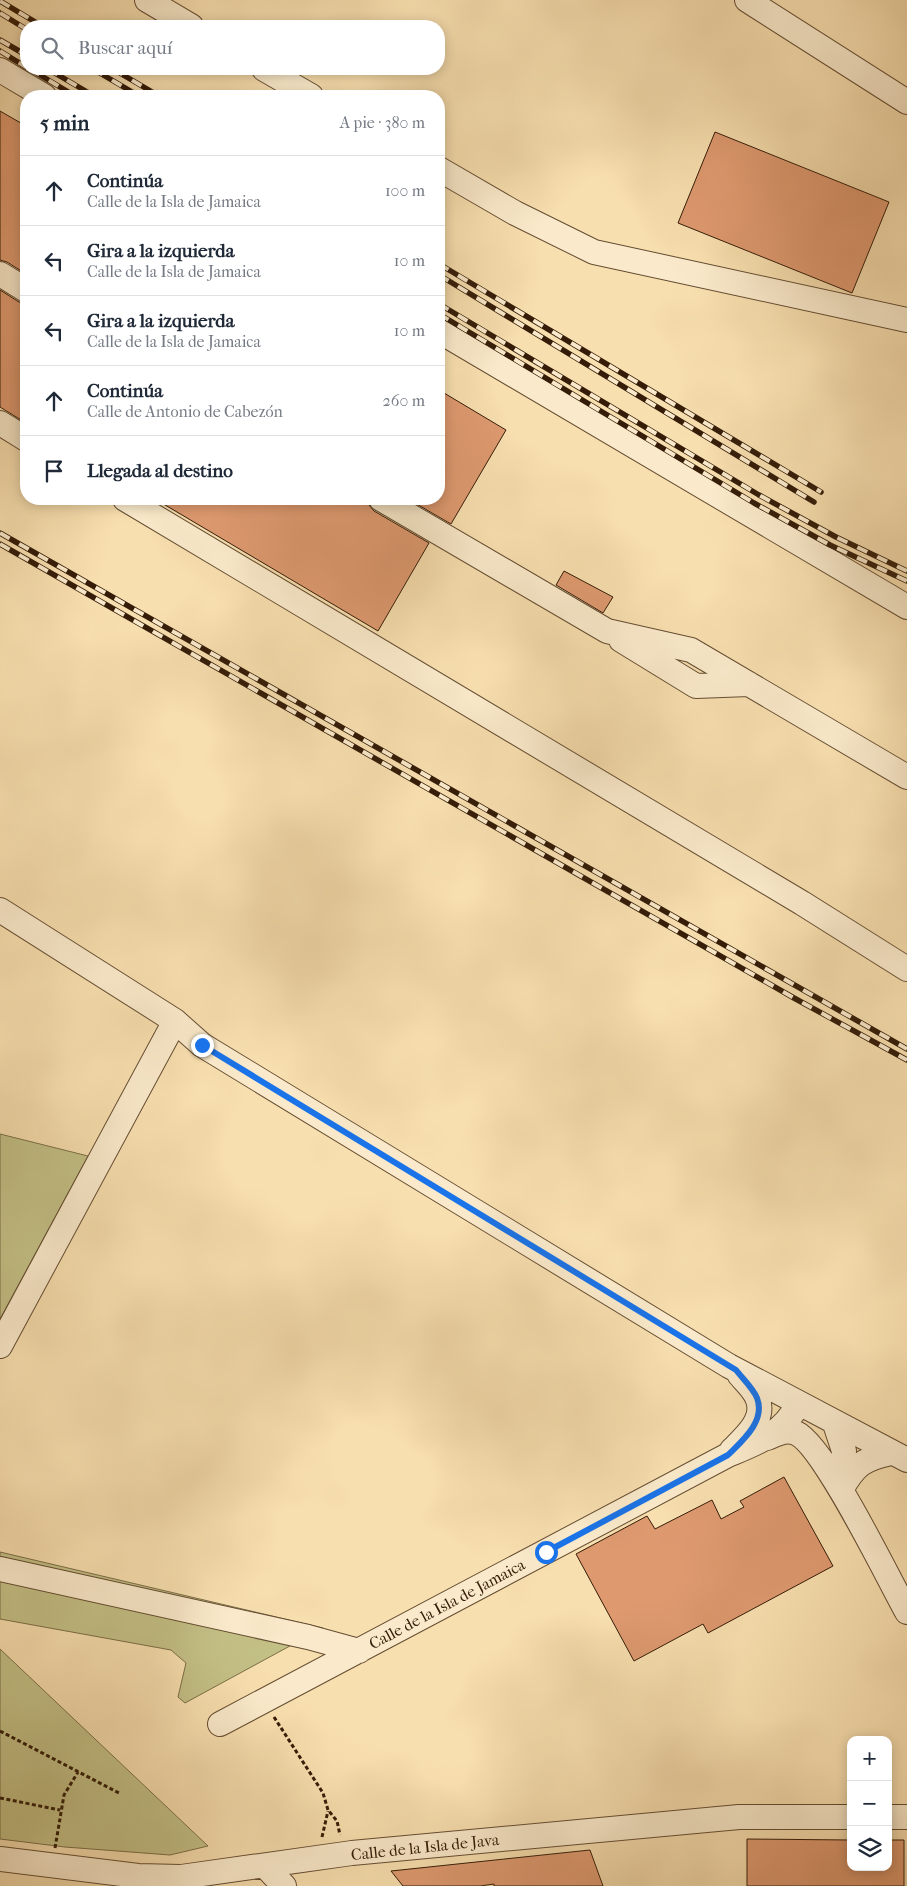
<!DOCTYPE html>
<html lang="es">
<meta charset="utf-8">
<style>
body{margin:0;font-family:"IM FELL French Canon",serif;background:#f2f2f3;color:#1f2937}
.controls{position:absolute;right:15px;bottom:15px;display:grid;overflow:hidden;border-radius:10px;box-shadow:0 2px 12px #0003}
.controls button{width:45px;height:45px;display:grid;place-items:center;padding:0;border:0;border-bottom:1px solid #e0e1e3;background:#fff;color:#1f2937;font:25px sans-serif}
.stop{position:absolute;width:15px;height:15px;margin:-11px;border:4px solid #1a73e8;border-radius:50%;background:#fff}
.stop.end{background:#1a73e8;border-color:#fff;box-shadow:0 1px 5px #0008}
.list{margin:0;padding:0;list-style:none}
h2{display:flex;justify-content:space-between;align-items:center;height:65px;margin:0;padding:0 20px;font-size:21px}
h2 small{font-size:16px;font-weight:400;color:#747a83}
.list li{display:grid;grid-template-columns:32px 1fr auto;gap:15px;align-items:center;box-sizing:border-box;height:70px;padding:0 20px;border-top:1px solid #e0e1e3}
.list b{display:block;font-size:19px;white-space:nowrap}
.list p{margin:0;font-size:16px;white-space:nowrap;color:#747a83}
.list em{font-size:16px;font-style:normal;color:#747a83}
.icon{flex:none;width:28px;height:28px;fill:none;stroke:currentColor;stroke-width:2;stroke-linecap:round;stroke-linejoin:round}
.map{position:relative;flex:none;width:907px;height:1886px;overflow:hidden}
.search{position:absolute;background:#fff;box-shadow:0 2px 12px #0003;left:20px;top:20px;width:425px;height:55px;display:flex;align-items:center;gap:12px;box-sizing:border-box;padding:0 18px;border-radius:20px;color:#747a83;font-size:19px}
.panel{position:absolute;background:#fff;box-shadow:0 2px 12px #0003;left:20px;top:90px;width:425px;height:415px;border-radius:20px}
.map>svg:first-child{display:block}
.green{fill:#c3c086;stroke:#7c6e47}
.building{fill:#de996f;stroke:#341c08}
.lines{fill:none;stroke-linecap:round;stroke-linejoin:round}
.minor-casing{stroke:#654d32;stroke-width:26}
.path{stroke:#341c08;stroke-width:3;stroke-dasharray:4 2.5;stroke-linecap:butt}
.minor{stroke:#faeacb;stroke-width:24}
.rail-casing{stroke:#341c08;stroke-width:5.5}
.rail{stroke:#faeacb;stroke-width:4;stroke-dasharray:11;stroke-linecap:butt}
.route{stroke:#1a73e8;stroke-width:6}
.labels{text-anchor:middle;dominant-baseline:central;stroke-width:4.5;stroke-linejoin:round;paint-order:stroke}
.street-label{font-size:16px;fill:#341c08;stroke:#faeacb}
</style>
<div class="map">
<svg width="907" height="1886" viewBox="0 0 907 1886">
<rect width="100%" height="100%" fill="#f8dfaf"/>
<filter id="stains"><feTurbulence type="fractalNoise" baseFrequency=".004" numOctaves="4"/><feColorMatrix values="0 0 0 0 .2 0 0 0 0 .09 0 0 0 0 .02 0 0 0 .5 -.17"/></filter>
<radialGradient id="worn" r=".72"><stop offset=".6" stop-color="#630" stop-opacity="0"/><stop offset="1" stop-color="#630" stop-opacity=".3"/></radialGradient>
<!-- green -->
<path class="green" d="M0 1134 88 1156 0 1319Z
M0 1552 323 1628 185 1703 178 1697 186 1663 171 1650 0 1619Z
M0 1649 208 1846 170 1855 65 1847 0 1839Z"/>
<!-- building -->
<path class="building" d="M0 111 26 126V274L7 262 0 260Z
M715 132 889 202 852 293 678 223Z
M0 290 19 302 26 304V423L0 407Z
M439 390 506 430 451 524 408 499H439Z
M155 499H367L369 505 374 511 429 543 378 631Z
M564 571 613 597 603 613 556 585Z
M784 1477 833 1566 708 1633 703 1624 634 1661 576 1554 647 1516 655 1529 712 1500 721 1519 744 1507 740 1501Z
M747 1839 851 1840V1867H888V1840H904V1886H747Z
M590 1850 603 1886H494V1884L480 1886H403L391 1871Z"/>
<g class="lines">
<defs>
<path id="minor" d="M147 0 191 26
M747 0 907 102
M264 69 311 96
M0 70 44 96
M439 169 515 213 594 252 907 320
M0 274 26 290
M439 331 907 607
M0 423 26 439
M125 499 802 903 907 969
M381 499 607 631 691 650 907 777
M621 640 696 686 749 684
M0 910 175 1021 202 1045 729 1366 907 1460
M0 1346 175 1021
M835 1424 844 1451 841 1490
M767 1438C777 1434 786 1429 796 1433 824 1445 889 1580 907 1612
M732 1450C745 1437 765 1420 758 1400 755 1390 745 1382 739 1374
M841 1490C855 1465 863 1459 891 1453
M0 1569 308 1637 359 1651
M220 1724 728 1455C757 1443 783 1434 798 1404
M888 1817H907
M0 1859 138 1876 181 1877 352 1853 739 1817H851
M265 1866 284 1886"/>
</defs>
<!-- minor casing -->
<use href="#minor" class="minor-casing"/>
<!-- path -->
<path class="path" d="M274 1717 323 1793 328 1810 337 1821 340 1835
M0 1731 119 1793
M0 1798 60 1810
M322 1837 328 1811
M55 1848 64 1795 78 1772"/>
<!-- minor -->
<use href="#minor" class="minor"/>
<defs>
<path id="rail" d="M0 1 42 26
M0 13 26 29
M0 40 26 55
M0 51 26 67
M30 69 75 96
M48 69 94 96
M93 69 139 96
M113 69 159 96
M439 264 821 492
M439 275 814 502
M439 304 759 495 836 537 907 571
M439 314 754 503 830 545 907 581
M0 533 907 1049
M0 544 794 998 907 1060"/>
</defs>
<!-- rail casing -->
<use href="#rail" class="rail-casing"/>
<!-- rail -->
<use href="#rail" class="rail"/>
</g>
<g class="lines">
<!-- route -->
<path class="route" d="M202 1045 736 1370C743 1379 753 1388 757 1398 766 1421 742 1441 728 1455L546 1552"/>
</g>
<g class="labels">
<!-- street labels -->
<g class="street-label">
<text transform="translate(447 1604) rotate(-28)">Calle de la Isla de Jamaica</text>
<text transform="translate(425 1847) rotate(-6)">Calle de la Isla de Java</text>
</g>
</g>
<rect width="100%" height="100%" filter="url(#stains)"/>
<rect width="100%" height="100%" fill="url(#worn)"/>
</svg>
<div class="controls">
<button>+</button>
<button>−</button>
<button><svg class="icon" aria-label="layers" viewBox="0 0 24 24"><path d="M12 4l9 5-9 5-9-5zM3 14l9 5 9-5"/></svg></button>
</div>
<div class="stop" style="left:546px;top:1552px"></div>
<div class="stop end" style="left:202px;top:1045px"></div>
<div class="search"><svg class="icon" aria-label="search" viewBox="0 0 24 24"><circle cx="10" cy="10" r="6"/><path d="M15 15l6 6"/></svg>Buscar aquí</div>
<section class="panel">
<h2>5 min<small>A pie · 380 m</small></h2>
<ul class="list">
<li><svg class="icon" aria-label="ahead" viewBox="0 0 24 24"><path d="M12 20V5M6 11l6-6 6 6"/></svg><div><b>Continúa</b><p>Calle de la Isla de Jamaica</p></div><em>100 m</em></li>
<li><svg class="icon" aria-label="left" viewBox="0 0 24 24"><path d="M17 20v-9H6M10 6l-5 5 5 5"/></svg><div><b>Gira a la izquierda</b><p>Calle de la Isla de Jamaica</p></div><em>10 m</em></li>
<li><svg class="icon" aria-label="left" viewBox="0 0 24 24"><path d="M17 20v-9H6M10 6l-5 5 5 5"/></svg><div><b>Gira a la izquierda</b><p>Calle de la Isla de Jamaica</p></div><em>10 m</em></li>
<li><svg class="icon" aria-label="ahead" viewBox="0 0 24 24"><path d="M12 20V5M6 11l6-6 6 6"/></svg><div><b>Continúa</b><p>Calle de Antonio de Cabezón</p></div><em>260 m</em></li>
<li><svg class="icon" aria-label="arrive" viewBox="0 0 24 24"><path d="M6 21V4h12l-3 4 3 4H6"/></svg><div><b>Llegada al destino</b></div></li>
</ul>
</section>
</div>
